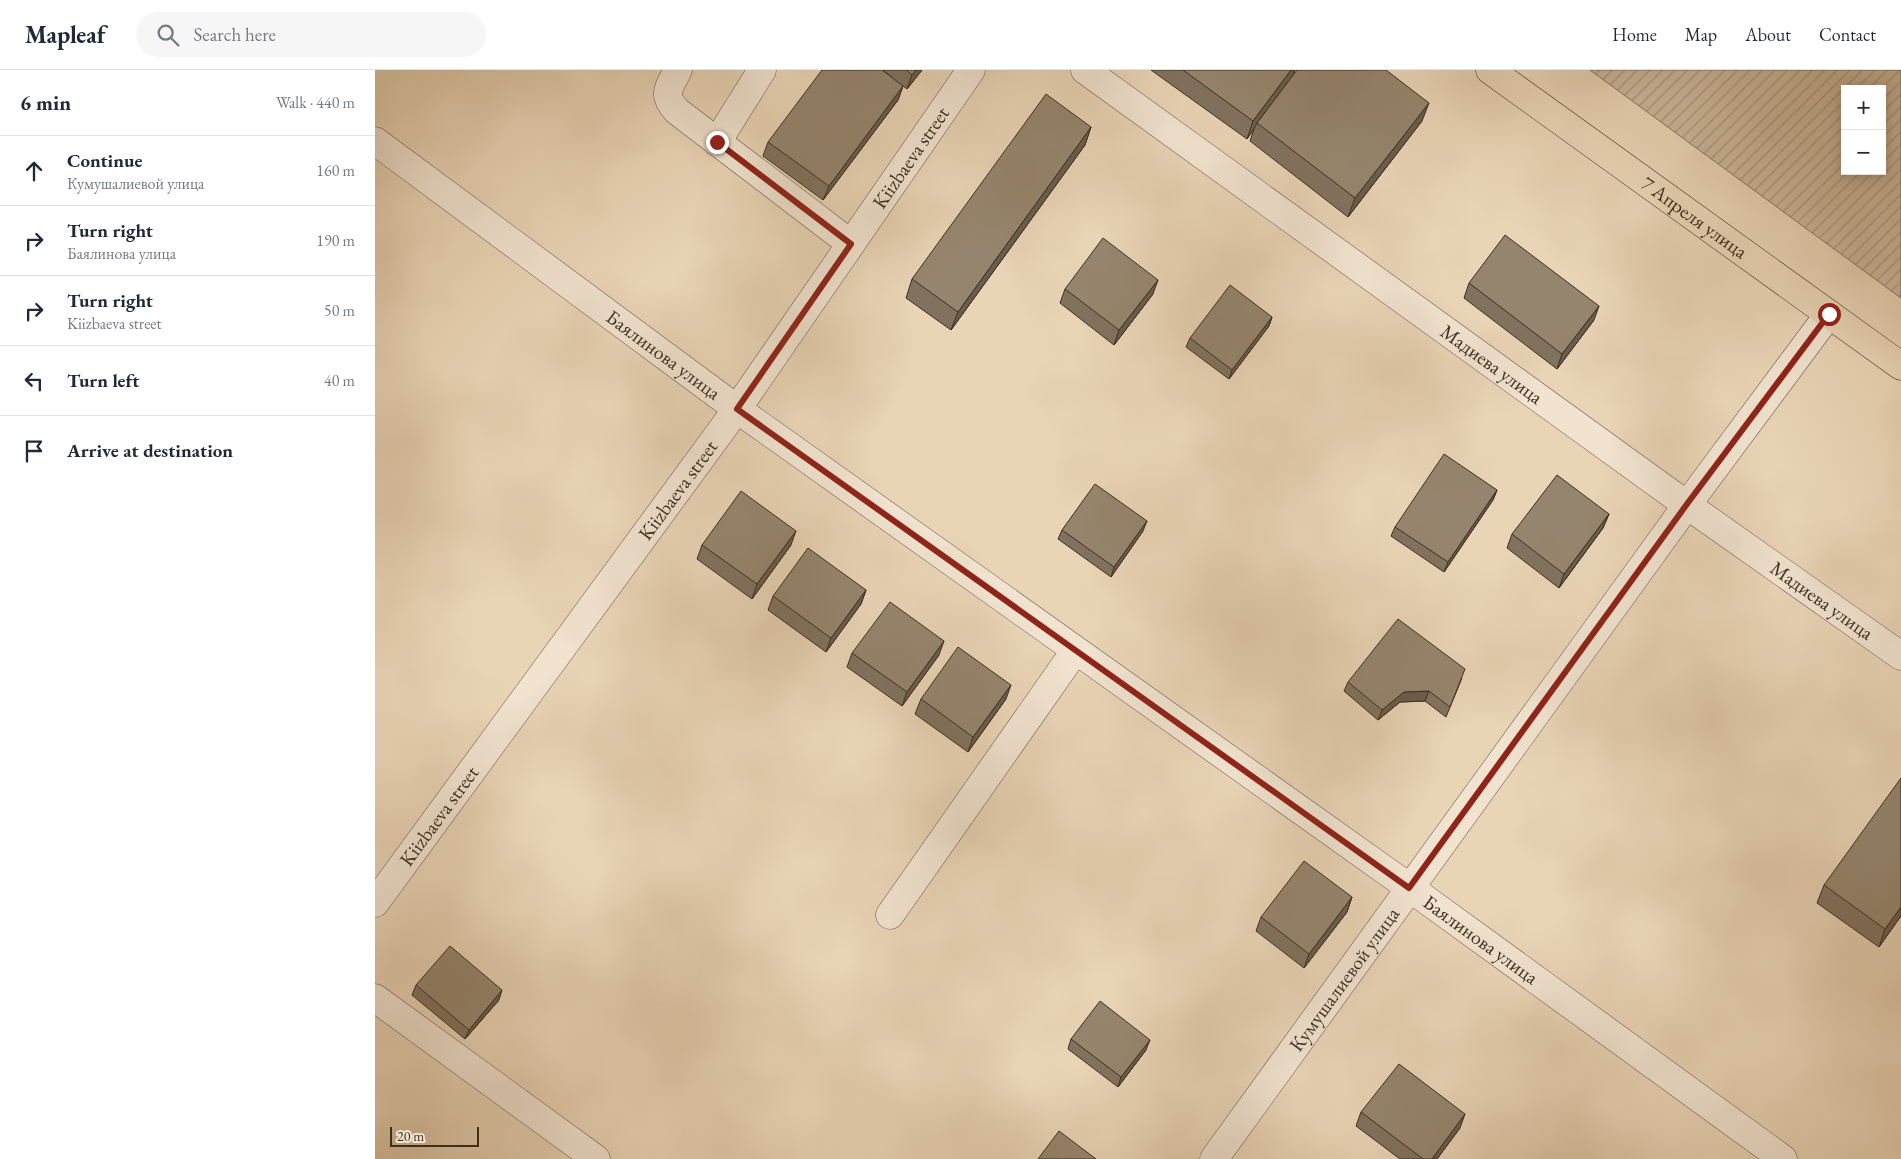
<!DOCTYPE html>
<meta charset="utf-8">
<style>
body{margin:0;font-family:"EB Garamond",serif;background:#f6f6f7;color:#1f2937}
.controls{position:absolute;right:15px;top:15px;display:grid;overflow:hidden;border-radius:0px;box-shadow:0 2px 12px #0003}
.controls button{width:45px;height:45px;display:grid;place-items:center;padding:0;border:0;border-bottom:1px solid #e0e1e3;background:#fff;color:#1f2937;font:25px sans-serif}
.scale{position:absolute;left:15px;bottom:12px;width:89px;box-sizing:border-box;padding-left:5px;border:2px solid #3d2f20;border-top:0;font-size:14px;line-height:18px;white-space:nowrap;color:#3d2f20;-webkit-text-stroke:4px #f1e3d0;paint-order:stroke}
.stop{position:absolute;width:15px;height:15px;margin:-11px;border:4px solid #8f2418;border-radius:50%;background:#fff}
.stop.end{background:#8f2418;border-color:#fff;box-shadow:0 1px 5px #0008}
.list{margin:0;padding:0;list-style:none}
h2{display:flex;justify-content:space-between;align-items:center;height:65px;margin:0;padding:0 20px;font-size:21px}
h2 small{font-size:16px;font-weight:400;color:#747a83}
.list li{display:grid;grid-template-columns:32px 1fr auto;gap:15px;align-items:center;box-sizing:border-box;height:70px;padding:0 20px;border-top:1px solid #e0e1e3}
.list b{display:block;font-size:19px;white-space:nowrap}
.list p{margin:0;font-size:16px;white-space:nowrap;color:#747a83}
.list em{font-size:16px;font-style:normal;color:#747a83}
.icon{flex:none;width:28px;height:28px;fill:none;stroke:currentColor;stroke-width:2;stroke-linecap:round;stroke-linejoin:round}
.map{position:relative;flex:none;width:1526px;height:1089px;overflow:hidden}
header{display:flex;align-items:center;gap:30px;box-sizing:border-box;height:70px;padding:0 25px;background:#fff;border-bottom:1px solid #e0e1e3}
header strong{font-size:24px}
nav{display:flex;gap:28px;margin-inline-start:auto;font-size:18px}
.search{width:350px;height:45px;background:#f6f6f7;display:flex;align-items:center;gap:12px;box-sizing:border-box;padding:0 18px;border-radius:28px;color:#747a83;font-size:19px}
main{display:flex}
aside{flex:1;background:#fff}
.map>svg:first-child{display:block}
.garden{fill:url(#garden-furrows);stroke:#84745e;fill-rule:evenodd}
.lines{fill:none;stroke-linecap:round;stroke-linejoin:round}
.minor-casing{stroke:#685846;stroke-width:29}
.major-casing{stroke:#3d2f20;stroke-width:29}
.minor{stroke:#f1e3d0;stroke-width:28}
.major{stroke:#e9d4b6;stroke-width:28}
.wall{fill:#81725f;stroke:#3d2f20}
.shaded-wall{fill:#695d4d;stroke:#3d2f20}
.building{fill:#96856e;stroke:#3d2f20}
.route{stroke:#8f2418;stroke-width:6}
.labels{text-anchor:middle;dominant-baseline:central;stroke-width:5;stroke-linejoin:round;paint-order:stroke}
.street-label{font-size:20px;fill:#3d2f20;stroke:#f1e3d0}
</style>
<header>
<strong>Mapleaf</strong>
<div class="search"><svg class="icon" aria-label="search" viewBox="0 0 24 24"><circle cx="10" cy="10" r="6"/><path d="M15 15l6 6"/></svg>Search here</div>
<nav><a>Home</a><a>Map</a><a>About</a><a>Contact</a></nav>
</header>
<main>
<aside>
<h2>6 min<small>Walk · 440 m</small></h2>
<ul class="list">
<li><svg class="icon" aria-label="ahead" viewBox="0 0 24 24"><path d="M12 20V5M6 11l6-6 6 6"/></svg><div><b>Continue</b><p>Кумушалиевой улица</p></div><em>160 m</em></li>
<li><svg class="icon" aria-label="right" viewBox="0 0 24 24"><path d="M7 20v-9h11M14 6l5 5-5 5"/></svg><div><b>Turn right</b><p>Баялинова улица</p></div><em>190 m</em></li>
<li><svg class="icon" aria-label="right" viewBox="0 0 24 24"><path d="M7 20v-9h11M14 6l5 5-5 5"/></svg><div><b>Turn right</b><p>Kiizbaeva street</p></div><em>50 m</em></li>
<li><svg class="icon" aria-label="left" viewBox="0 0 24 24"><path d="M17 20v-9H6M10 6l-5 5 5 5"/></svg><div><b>Turn left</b></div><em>40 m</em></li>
<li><svg class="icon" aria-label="arrive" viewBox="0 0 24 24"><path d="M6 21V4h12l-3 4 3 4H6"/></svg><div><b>Arrive at destination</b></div></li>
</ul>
</aside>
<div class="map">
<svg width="1526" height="1089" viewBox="0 0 1526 1089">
<defs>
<pattern id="garden-furrows" width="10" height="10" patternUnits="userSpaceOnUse" patternTransform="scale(1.25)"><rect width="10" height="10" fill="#ccb89c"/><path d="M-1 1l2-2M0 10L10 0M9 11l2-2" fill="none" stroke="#a7967f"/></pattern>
</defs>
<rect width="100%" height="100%" fill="#e9d4b6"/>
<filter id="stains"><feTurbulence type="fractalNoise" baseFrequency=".004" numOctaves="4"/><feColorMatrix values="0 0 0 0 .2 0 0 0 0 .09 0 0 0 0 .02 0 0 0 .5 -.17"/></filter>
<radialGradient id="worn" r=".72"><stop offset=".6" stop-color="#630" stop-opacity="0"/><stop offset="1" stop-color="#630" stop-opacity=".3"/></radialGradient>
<!-- garden -->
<path class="garden" d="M1215 0H1526V228ZM1470 19H1507V101H1470Z"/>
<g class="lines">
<defs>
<g id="minor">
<path d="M303 0C294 18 286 24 302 41L476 174"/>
<path id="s1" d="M710 0 1312 435 1526 586"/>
<path id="s2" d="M0 71 362 339 1035 818 1408 1089"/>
<path d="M342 72 387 0"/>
<path id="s3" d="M0 833 362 339 596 0"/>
<path d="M515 845 700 581"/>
<path d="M0 928 221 1089"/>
<path id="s4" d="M839 1089 1312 435 1454 244"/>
</g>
<g id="major">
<path id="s5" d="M1115 0 1526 296"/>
</g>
</defs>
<!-- minor casing -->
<use href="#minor" class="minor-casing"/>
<!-- major casing -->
<use href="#major" class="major-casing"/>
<!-- minor -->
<use href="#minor" class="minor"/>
<!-- major -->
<use href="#major" class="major"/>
</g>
<!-- wall -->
<path class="wall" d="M508 0H547L532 19 528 16 523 30 448 130 388 86 393 72 520 10Z
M776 0H920L918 5 1047 51 973 147 875 71 879 59 872 69Z
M716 57 710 75 576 260 531 228 537 209Z
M1094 213 1219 250 1182 299 1089 228Z
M690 219 778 224 739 275 685 233Z
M897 247 894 256 854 309 811 277 815 268Z
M1122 420 1118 430 1069 502 1016 466 1020 457Z
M1234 444 1228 458 1184 518 1132 478 1137 464Z
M687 460 768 461 736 507 683 469Z
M327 475H416L377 529 322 489Z
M491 520 486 534 451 582 393 540 398 526Z
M477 583 564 585 527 636 472 597Z
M1087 608 1071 647 1050 631 1025 632 1003 650 969 621 973 612Z
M546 629H631L593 682 540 644Z
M1449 815 1526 846 1504 877 1442 833Z
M977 827 972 842 929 898 881 861 886 847Z
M41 915 124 930 90 969 37 925Z
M696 969 771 980 743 1017 693 979Z
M986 1042 1085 1058 1062 1089H1025L981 1056Z"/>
<!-- shaded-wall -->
<path class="shaded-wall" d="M541 0H547L532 19 537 5Z
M916 0H920L918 6 882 53 879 59 872 69 878 51Z
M528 16 523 30 448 130 454 116Z
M1054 33 1047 51 973 147 980 128Z
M716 57 710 75 576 260 583 242Z
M783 210 778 224 739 275 744 260Z
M1224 236 1219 250 1182 299 1187 284Z
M897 247 894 256 854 309 857 300Z
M1122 420 1118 430 1069 502 1073 492Z
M1234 444 1228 458 1184 518 1189 504Z
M772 451 768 461 736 507 739 497Z
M421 461 416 475 377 529 382 514Z
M491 520 486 534 451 582 456 568Z
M569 571 564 585 527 636 532 622Z
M636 615 631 629 593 682 598 667Z
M1054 621 1050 631 1025 632 1003 650 1007 640 1029 622Z
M977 827 972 842 929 898 934 884Z
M1526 837V846L1504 877 1510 859Z
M127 920 124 930 90 969 94 960Z
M775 970 771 980 743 1017 746 1007Z
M1090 1044 1085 1058 1062 1089H1057Z"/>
<!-- building -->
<path class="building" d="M447 0H507L528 16 454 116 393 72Z
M531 0H541L537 5Z
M808 0H916L878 51Z
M922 0H1011L1054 33 980 128 882 53Z
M671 24 716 57 583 242 537 209Z
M1130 165 1224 236 1187 284 1094 213Z
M728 168 783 210 744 260 690 219Z
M855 215 897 247 857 300 815 268Z
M1069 384 1122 420 1073 492 1020 457Z
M1182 405 1234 444 1189 504 1137 464Z
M720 414 772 451 739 497 687 460Z
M366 421 421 461 382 514 327 475Z
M433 478 491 520 456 568 398 526Z
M515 532 569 571 532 622 477 583Z
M1023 549 1090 599 1075 637 1054 621 1029 622 1007 640 973 612Z
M583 577 636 615 598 667 546 629Z
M1526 708V837L1510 859 1449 815Z
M929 791 977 827 934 884 886 847Z
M75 876 127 920 94 960 41 915Z
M725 931 775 970 746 1007 696 969Z
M1024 994 1090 1044 1057 1089H1048L986 1042Z
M684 1061 721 1089H663Z"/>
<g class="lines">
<!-- route -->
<path class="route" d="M342 72 476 174 362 339 1034 818 1312 434 1454 244"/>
</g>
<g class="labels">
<!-- street labels -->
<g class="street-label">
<text stroke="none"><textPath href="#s3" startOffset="918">Kiizbaeva street</textPath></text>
<text stroke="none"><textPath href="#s5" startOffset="252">7 Апреля улица</textPath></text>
<text stroke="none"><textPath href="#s2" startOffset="359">Баялинова улица</textPath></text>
<text stroke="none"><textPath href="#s1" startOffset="502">Мадиева улица</textPath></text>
<text stroke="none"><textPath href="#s3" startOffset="512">Kiizbaeva street</textPath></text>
<text stroke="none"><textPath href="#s1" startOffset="908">Мадиева улица</textPath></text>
<text stroke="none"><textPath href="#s3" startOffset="108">Kiizbaeva street</textPath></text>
<text stroke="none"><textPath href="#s2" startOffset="1364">Баялинова улица</textPath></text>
<text stroke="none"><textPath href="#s4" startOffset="222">Кумушалиевой улица</textPath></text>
</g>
</g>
<rect width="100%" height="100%" filter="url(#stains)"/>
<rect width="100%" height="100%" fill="url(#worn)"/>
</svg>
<div class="controls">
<button>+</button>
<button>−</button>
</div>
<div class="scale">20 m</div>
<div class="stop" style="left:1454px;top:244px"></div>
<div class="stop end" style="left:342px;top:72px"></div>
</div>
</main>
